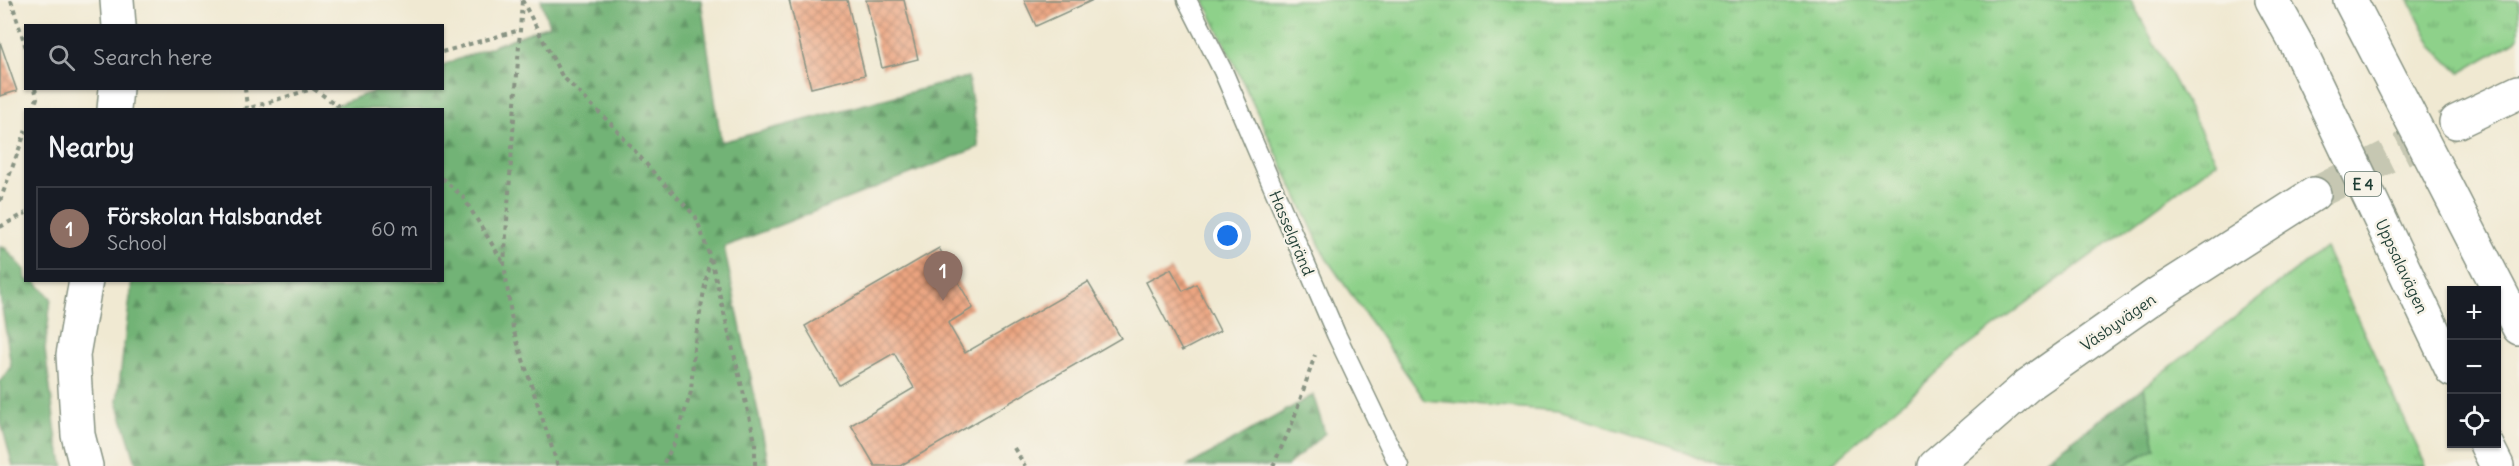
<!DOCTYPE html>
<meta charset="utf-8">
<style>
body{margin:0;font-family:Delius,sans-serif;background:#242831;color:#f1f3f6}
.controls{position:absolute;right:18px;bottom:18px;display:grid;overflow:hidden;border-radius:0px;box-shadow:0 2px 4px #0004}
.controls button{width:54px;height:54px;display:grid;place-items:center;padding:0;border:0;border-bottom:2px solid #363941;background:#171b24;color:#f1f3f6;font:30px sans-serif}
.you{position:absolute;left:1228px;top:236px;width:21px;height:21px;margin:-15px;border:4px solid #fff;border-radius:50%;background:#1a73e8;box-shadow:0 0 0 9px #1a73e833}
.badge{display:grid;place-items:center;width:39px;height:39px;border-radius:50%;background:#d690ce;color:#fff;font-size:20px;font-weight:700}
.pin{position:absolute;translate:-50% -50px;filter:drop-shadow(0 2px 3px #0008)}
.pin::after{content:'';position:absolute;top:32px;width:21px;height:18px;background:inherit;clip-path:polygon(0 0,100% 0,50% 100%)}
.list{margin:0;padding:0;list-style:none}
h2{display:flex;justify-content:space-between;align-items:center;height:78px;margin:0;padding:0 24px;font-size:26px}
h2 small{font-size:20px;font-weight:400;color:#9ea1a6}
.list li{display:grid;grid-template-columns:39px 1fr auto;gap:18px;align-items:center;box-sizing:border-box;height:84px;margin:0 12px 12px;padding:0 12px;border:2px solid #363941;border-radius:0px}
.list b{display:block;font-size:22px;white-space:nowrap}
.list p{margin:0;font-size:20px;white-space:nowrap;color:#9ea1a6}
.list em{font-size:20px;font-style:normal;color:#9ea1a6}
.icon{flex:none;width:33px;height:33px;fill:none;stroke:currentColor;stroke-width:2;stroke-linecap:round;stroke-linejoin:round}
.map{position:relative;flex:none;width:2519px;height:466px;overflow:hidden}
.search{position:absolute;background:#171b24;box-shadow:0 2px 4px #0004;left:24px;top:24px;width:420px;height:66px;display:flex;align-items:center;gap:15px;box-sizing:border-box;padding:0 21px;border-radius:0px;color:#9ea1a6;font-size:22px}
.panel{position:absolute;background:#171b24;box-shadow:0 2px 4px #0004;left:24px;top:108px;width:420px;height:174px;border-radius:0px}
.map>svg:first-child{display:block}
.grass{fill:url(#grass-tufts);stroke:#56875f;stroke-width:1.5}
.forest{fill:url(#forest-firs);stroke:#487855;stroke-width:1.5}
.building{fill:url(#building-cross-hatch)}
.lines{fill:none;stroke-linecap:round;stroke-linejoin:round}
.tertiary-tunnel{stroke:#c6c7b2;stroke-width:33;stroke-dasharray:33 16;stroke-linecap:butt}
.service-casing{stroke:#889383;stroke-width:21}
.tertiary-casing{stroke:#889383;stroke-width:36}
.motorway-casing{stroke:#889383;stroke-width:36}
.path{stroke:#889383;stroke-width:4;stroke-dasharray:4.5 4.5;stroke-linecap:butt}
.service{stroke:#fff;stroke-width:18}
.tertiary{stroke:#fff;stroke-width:33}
.motorway{stroke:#fff;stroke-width:33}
.labels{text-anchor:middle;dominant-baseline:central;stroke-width:5;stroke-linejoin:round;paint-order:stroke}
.shield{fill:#f7f3e8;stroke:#60746a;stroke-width:1.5}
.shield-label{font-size:15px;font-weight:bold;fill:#1f3d34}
.street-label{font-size:16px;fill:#1f3d34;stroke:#f7f3e8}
</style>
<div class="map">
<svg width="2519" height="466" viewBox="0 0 2519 466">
<defs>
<pattern id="grass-tufts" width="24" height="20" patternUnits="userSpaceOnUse" patternTransform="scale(1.5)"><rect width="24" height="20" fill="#8ed18a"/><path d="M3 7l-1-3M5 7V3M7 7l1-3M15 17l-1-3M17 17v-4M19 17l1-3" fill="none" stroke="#73ab72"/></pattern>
<pattern id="forest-firs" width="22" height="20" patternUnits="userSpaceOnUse" patternTransform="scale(1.5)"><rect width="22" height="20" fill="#72b376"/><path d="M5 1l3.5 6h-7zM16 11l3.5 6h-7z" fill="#5d9362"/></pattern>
<pattern id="building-cross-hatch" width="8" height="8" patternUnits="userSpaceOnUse" patternTransform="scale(1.5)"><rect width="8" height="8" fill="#eca480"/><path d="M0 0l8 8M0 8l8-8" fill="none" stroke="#bf876a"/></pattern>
</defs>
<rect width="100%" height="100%" fill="#f7f3e8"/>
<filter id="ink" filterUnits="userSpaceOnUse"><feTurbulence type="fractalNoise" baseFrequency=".0167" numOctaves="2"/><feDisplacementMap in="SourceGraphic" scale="12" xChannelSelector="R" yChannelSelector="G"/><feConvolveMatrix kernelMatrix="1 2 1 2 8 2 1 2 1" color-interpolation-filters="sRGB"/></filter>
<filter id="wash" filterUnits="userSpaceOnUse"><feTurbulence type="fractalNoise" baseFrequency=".008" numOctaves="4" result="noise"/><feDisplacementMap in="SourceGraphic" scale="24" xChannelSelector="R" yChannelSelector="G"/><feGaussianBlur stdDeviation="1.35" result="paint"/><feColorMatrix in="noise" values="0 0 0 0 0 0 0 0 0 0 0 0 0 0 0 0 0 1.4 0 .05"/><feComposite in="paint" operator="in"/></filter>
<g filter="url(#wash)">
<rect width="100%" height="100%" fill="#f0e9d2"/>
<!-- grass -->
<path class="grass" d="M1204 0H2131L2217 162 1963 350 1829 466H1717L1674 448 1559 411 1425 400 1326 258Z
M2409 0H2519V36L2515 41 2460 73 2433 47Z
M2325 248 2426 466H2122L2155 448 2144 387Z"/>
<!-- forest -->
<path class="forest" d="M541 0H701L721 142 968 77 979 147 724 247 769 466H137L117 402 132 281 442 280V110L325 109 380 89 442 88 443 65 549 25Z
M0 247 5 248 25 270 26 280 35 281 51 298 45 350 57 441 64 466H13L0 419V382L11 366 0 294Z
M2144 387 2155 448 2122 466H2037Z
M1313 395 1325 433 1287 466H1188Z"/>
<g id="blocks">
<!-- building -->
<path class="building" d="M789 0H847L865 75 811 88Z
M866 0H904L918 59 882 68Z
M1024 0H1093L1036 26Z
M0 42 17 91 0 96Z
M939 248 973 308 948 323 965 353 1088 282 1121 338 900 466H875L851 425 914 388 894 353 839 385 805 326Z
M1171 269 1183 291 1196 284 1220 331 1182 351 1146 282Z"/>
</g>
</g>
<g filter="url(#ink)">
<use href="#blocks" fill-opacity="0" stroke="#889383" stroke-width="1.5"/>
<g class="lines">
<!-- tertiary-tunnel -->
<path class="tertiary-tunnel" d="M2314 194 2456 122"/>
<defs>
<path id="service" d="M1187 0 1223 71 1336 334 1399 466"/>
<path id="tertiary" d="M117 0 119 26
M114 110 116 88
M2456 122 2519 92
M86 466 78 435 73 355 86 280
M1935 466 2028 385 2156 295 2314 194"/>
<path id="motorway" d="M2272 0 2297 45 2452 370
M2350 0 2519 328
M2486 444 2497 466"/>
</defs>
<!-- service casing -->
<use href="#service" class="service-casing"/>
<!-- tertiary casing -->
<use href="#tertiary" class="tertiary-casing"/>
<!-- motorway casing -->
<use href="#motorway" class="motorway-casing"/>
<!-- path -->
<path class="path" d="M11 0 26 48
M522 0 562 76 614 127 654 173 696 217 710 257 694 347 691 392 675 442 662 466
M522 1 504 264 513 329 558 466
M442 52 520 30
M245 88 247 108
M314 89 344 110
M33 110 37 98 35 88
M243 110 315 88
M442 178 463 197 503 262
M0 201 26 130
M0 227 26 213
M711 259 755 441V466
M1014 448 1025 466
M1273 466 1292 424 1315 355"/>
<!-- service -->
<use href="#service" class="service"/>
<!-- tertiary -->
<use href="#tertiary" class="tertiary"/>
<!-- motorway -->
<use href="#motorway" class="motorway"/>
</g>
</g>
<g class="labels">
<!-- shield labels -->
<rect class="shield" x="2345" y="172" width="36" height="24" rx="4.5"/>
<g class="shield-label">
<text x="2363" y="184">E 4</text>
</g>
<!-- street labels -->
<g class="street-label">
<text transform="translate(1292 233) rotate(67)">Hasselgränd</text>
<text transform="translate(2402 266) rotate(65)">Uppsalavägen</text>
<text transform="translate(2118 322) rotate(-35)">Väsbyvägen</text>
</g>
</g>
</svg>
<div class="controls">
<button>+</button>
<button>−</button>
<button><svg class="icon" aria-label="locate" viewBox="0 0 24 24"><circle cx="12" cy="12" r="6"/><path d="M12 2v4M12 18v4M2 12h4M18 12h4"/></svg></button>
</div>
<div class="you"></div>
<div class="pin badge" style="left:943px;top:301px;background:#8d6e63">1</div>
<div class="search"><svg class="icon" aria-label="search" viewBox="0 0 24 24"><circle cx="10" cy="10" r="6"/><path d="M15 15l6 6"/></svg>Search here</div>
<section class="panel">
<h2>Nearby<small></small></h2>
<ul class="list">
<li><span class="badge" style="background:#8d6e63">1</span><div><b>Förskolan Halsbandet</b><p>School</p></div><em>60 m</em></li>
</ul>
</section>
</div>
